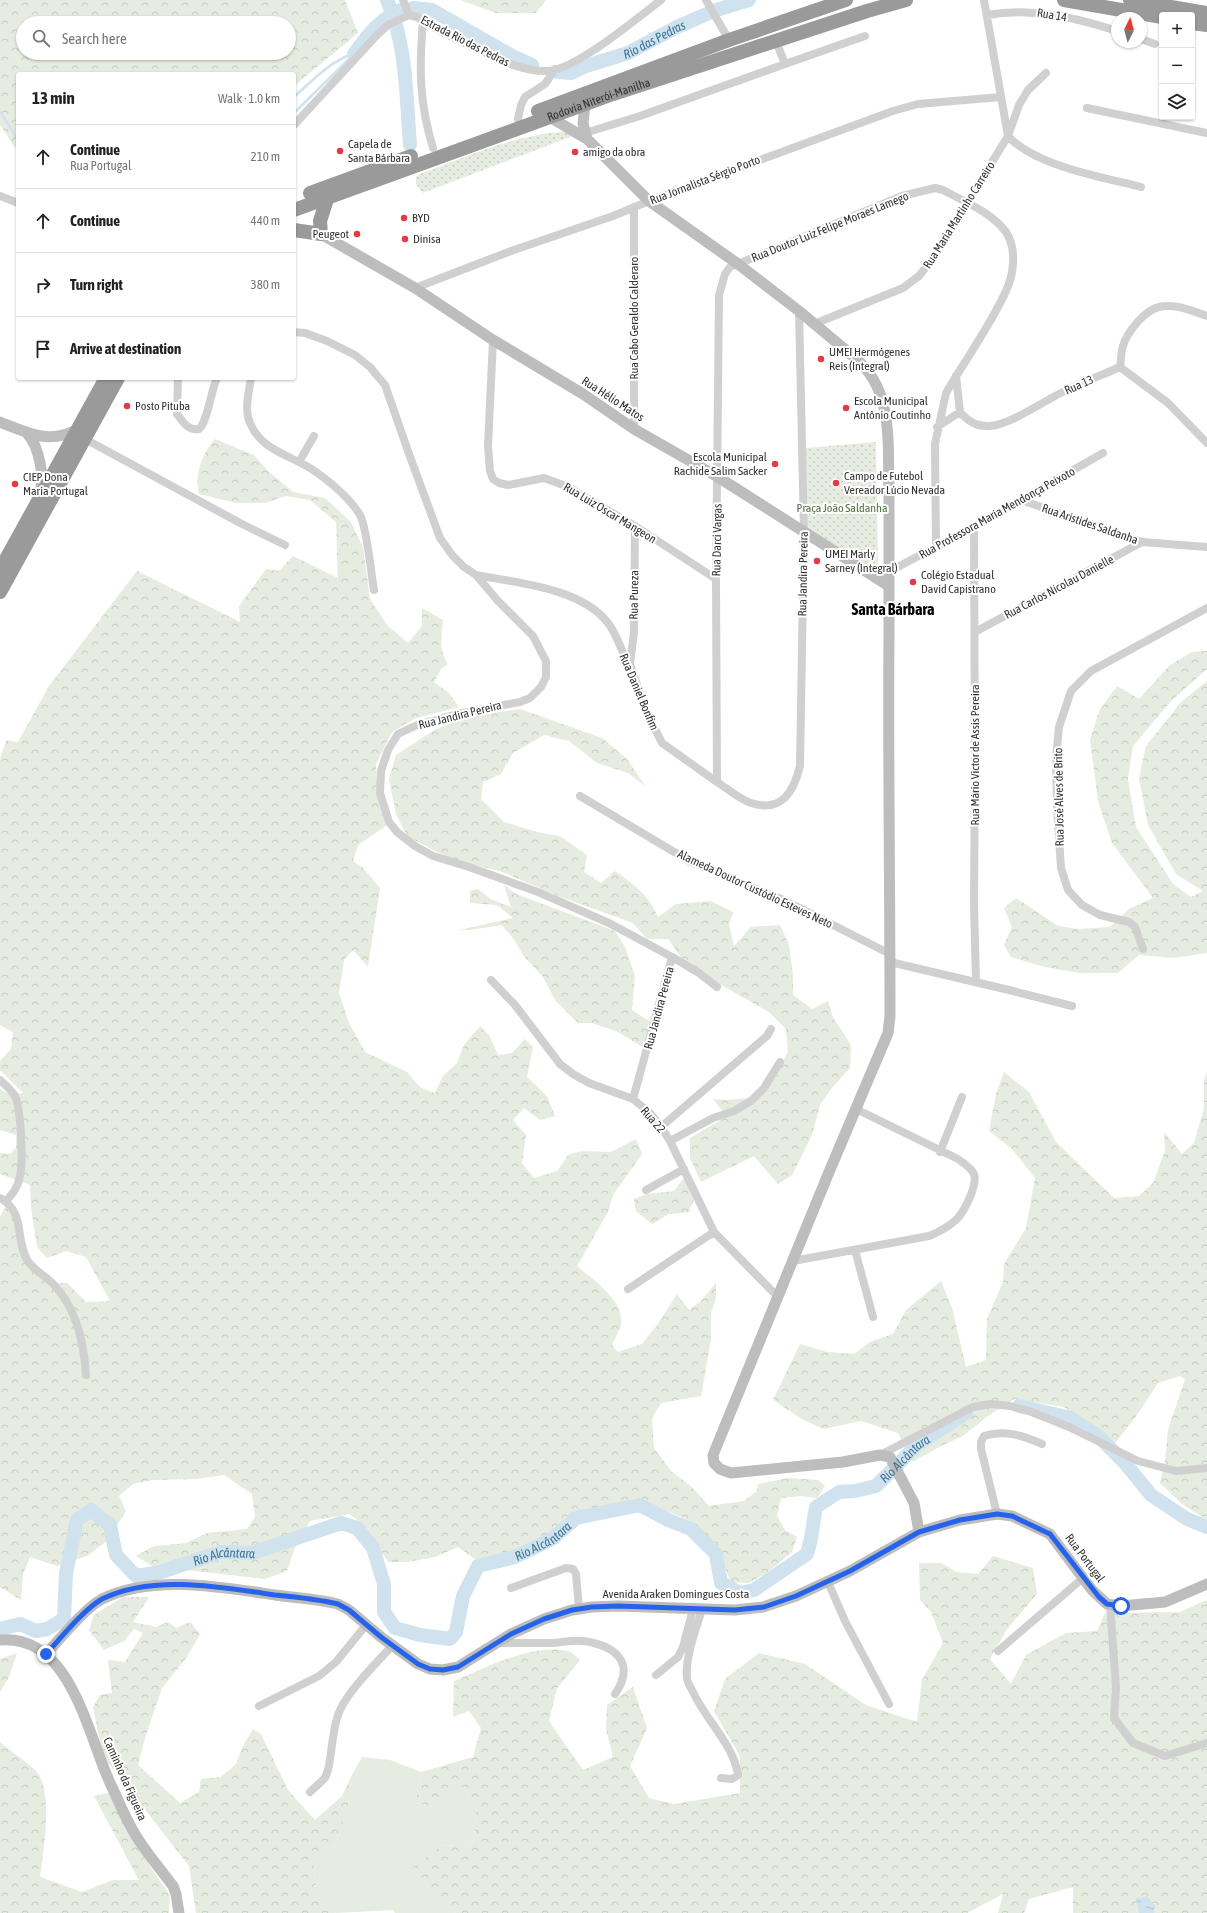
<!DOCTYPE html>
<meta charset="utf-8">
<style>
body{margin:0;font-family:"Asap Condensed",sans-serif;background:#f6f6f6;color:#222}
.controls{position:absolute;right:12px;top:12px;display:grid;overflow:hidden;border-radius:4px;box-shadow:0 1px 3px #0004}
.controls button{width:36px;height:36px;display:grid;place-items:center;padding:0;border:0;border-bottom:1px solid #e0e0e0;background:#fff;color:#222;font:20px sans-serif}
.compass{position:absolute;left:1111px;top:12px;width:36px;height:36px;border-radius:50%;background:#fff;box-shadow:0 1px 3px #0004;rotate:6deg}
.stop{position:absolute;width:12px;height:12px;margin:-9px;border:3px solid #2563eb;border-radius:50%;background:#fff}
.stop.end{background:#2563eb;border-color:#fff;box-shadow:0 1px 4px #0008}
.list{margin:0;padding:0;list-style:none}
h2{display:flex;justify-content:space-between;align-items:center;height:52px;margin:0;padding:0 16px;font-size:17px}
h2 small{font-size:13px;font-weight:400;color:#767676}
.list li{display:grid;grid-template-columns:26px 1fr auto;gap:12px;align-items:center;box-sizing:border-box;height:64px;padding:0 16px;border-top:1px solid #e0e0e0}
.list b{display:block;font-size:15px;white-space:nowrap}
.list p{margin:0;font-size:13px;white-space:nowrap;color:#767676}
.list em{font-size:13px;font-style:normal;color:#767676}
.icon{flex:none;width:22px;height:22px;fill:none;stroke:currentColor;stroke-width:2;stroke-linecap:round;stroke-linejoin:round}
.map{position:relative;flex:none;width:1207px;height:1913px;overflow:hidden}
.search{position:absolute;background:#fff;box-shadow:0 1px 3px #0004;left:16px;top:16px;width:280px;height:44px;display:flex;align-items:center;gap:10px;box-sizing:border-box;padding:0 14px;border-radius:22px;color:#767676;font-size:15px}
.panel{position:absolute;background:#fff;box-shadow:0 1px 3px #0004;left:16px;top:72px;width:280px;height:308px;border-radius:4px}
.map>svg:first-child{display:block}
.grass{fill:#e6ecdf}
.forest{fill:url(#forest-crowns);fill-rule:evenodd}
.park{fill:url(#park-dots)}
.water{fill:url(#water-ripples)}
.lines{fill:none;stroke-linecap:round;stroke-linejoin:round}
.stream{stroke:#cfe2ee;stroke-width:2.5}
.river{stroke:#cfe2ee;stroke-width:14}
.street{stroke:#d0d0d0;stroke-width:8}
.secondary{stroke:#bdbdbd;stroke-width:11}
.highway{stroke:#9a9a9a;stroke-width:14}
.route{stroke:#2563eb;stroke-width:5}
.poi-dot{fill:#e63946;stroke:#fff;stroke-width:1.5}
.labels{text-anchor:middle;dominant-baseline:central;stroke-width:4;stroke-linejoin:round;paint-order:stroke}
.street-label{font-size:12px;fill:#333;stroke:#fff}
.poi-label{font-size:12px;fill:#333;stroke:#fff;text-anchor:start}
.park-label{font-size:12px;fill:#56703f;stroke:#fff}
.water-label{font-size:13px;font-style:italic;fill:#3f7597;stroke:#fff}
.district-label{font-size:16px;font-weight:bold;fill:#000;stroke:#fff}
</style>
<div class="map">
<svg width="1207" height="1913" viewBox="0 0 1207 1913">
<defs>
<pattern id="forest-crowns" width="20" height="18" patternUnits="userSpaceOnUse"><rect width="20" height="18" fill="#e6ecdf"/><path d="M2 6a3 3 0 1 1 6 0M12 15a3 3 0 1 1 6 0" fill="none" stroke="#c6cbc0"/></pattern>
<pattern id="park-dots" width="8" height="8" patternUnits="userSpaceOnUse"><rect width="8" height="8" fill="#e6ecdf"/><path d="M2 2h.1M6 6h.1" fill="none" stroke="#c6cbc0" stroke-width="1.8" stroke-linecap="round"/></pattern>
<pattern id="water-ripples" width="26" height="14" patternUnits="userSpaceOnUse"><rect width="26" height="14" fill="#cfe2ee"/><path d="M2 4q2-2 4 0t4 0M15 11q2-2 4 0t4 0" fill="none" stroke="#b2c2cd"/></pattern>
</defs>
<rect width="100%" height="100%" fill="#fff"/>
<!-- grass -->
<path class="grass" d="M362 1757 390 1760 421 1772 415 1803 434 1806 462 1787 477 1806 473 1844 441 1846 411 1869 455 1913H395L393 1910 336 1913 323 1904 315 1887 314 1866 336 1843 348 1807 351 1777Z"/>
<!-- forest -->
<path class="forest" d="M0 0H345L358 33 294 86V74H18V152L0 125ZM23 23H289V53H23Z
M460 0H546L536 13H496Z
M215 439 254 455 267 470 293 492 325 498 351 522 363 548 370 599 387 625 408 643 422 626V608L443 620C442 635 438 650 448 664L441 669 434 682 449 693 459 707 416 718 392 732 376 764 378 799 386 826 358 845 353 861 363 868 380 888 368 967 353 950 344 960 339 993 349 1023 365 1052 407 1072 421 1088 435 1093 443 1076 457 1063 464 1045 480 1026 489 1035 498 1055 512 1053 525 1039 533 1047 527 1077 547 1096 555 1116 540 1120 524 1108 513 1120 526 1135 522 1163 534 1178 557 1171 569 1154 583 1151 611 1152 636 1139 642 1154 613 1195 608 1212 577 1266C592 1279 625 1301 621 1324 620 1331 615 1338 612 1345L618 1352 642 1344 658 1324 677 1294 689 1310 701 1301 716 1283V1299L711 1312V1340L701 1396 661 1403 652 1418 654 1448 672 1472 692 1487 709 1506 744 1501 757 1491 758 1484 788 1478 818 1480 825 1486 817 1498 802 1496 781 1498 777 1516 785 1530 797 1537 792 1552 768 1572 749 1583 730 1582 721 1554 711 1540 684 1518 636 1499 570 1515 543 1539 516 1551 476 1560 458 1547 435 1557 407 1562H388C377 1545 367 1526 350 1514L310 1521 294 1550 287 1571 265 1579 152 1566 136 1556 154 1546 186 1543 207 1533 247 1529 255 1517 252 1494 224 1475 197 1479 153 1480 133 1484 119 1496 126 1511 107 1541 87 1556 57 1566 30 1557 23 1574 21 1600 0 1587V1217L6 1206 22 1232 31 1259 55 1283H67L86 1302 110 1301 86 1257 66 1251 47 1258 37 1247 31 1208 30 1185 0 1174V1153L10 1154 16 1148V1135L0 1130V1089L11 1095 23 1093 0 1070V1061L11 1049 13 1032 0 1025V760L6 740 18 742 49 686 137 571 240 622 239 606 266 569 279 571 293 556 338 578 336 522 310 500 286 496 265 503H236L199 494C194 476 202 453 215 439Z
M1207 651V669L1170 702 1133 746 1128 779 1136 827 1173 884 1191 897 1203 891 1176 874 1148 825 1139 778 1146 746 1181 702 1207 681V953L1174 958 1139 955 1118 973H1080L1045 967 1011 957 1004 945 1012 927 1004 908 1016 898 1058 926 1079 929 1110 927 1129 909 1153 898 1112 843 1098 801 1090 740 1099 711 1117 686 1139 699 1170 665 1192 652Z
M520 709 602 738 627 759 646 787 628 773 597 763 569 741 544 735 513 753 501 774 483 782 481 799 504 822 541 833 560 836 587 855 584 872 601 883 615 871C637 887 646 892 658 917L676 904 711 901 733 912 729 924 734 946 751 927 780 925 789 945 793 974V995L812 1009 828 1001 833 1017 851 1045 850 1068 831 1089 820 1105 812 1135 792 1175 778 1184 754 1156 701 1182 690 1158V1138L719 1121 724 1113 713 1099 726 1100 761 1097 778 1072 788 1051 786 1029 769 1012 716 982 683 960 668 939H647L633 923 561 897 500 871 452 860 407 836 396 814 389 779 396 755 436 729 472 716Z
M504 885 516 894 615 931 625 947 635 976 632 1010 652 1023 644 1048 618 1032 592 1023H578L555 1000 543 977 523 955 515 941 502 925 470 930H459L513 918 497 905 470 903V891L478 889 490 899 511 907Z
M1004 1072 1029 1092 1056 1142 1114 1198 1139 1196 1153 1183 1165 1151 1164 1132 1182 1154 1194 1143 1204 1108V1080L1207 1072V1520L1182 1504 1160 1483 1165 1461 1168 1430 1185 1379 1180 1376 1158 1383 1137 1415 1115 1443 1064 1407 1014 1399 988 1416 963 1436 939 1447 913 1462 898 1433 861 1421 823 1429 800 1418 773 1400 800 1344 827 1352 854 1354 870 1342 893 1334 906 1310 941 1281 952 1308 966 1367 986 1360 987 1319 1003 1282 1004 1264 1026 1228 1035 1178 1012 1149 989 1131 996 1094Z
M685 1176 694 1199 689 1212 669 1214 652 1224 636 1211 634 1199 647 1194 674 1191Z
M993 1556 1033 1568 1037 1594 1007 1629 990 1659 1011 1684 1026 1655 1066 1633 1097 1631 1105 1613 1180 1612 1207 1600V1913H1073V1887L1029 1899 1024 1913H998L1003 1894 967 1913H455L411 1869 441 1846 473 1844 477 1806 462 1787 434 1806 415 1803 421 1772 473 1757 481 1728 469 1711 453 1717 454 1681C487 1667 532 1643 568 1651 572 1652 577 1657 580 1660L557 1688 549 1721 583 1770 613 1757 606 1729 607 1705 633 1687 647 1728 630 1766 649 1798 674 1804 740 1793V1756L714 1711 725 1679 759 1653 805 1664 866 1705 917 1722 922 1680 943 1643 931 1612 920 1600 919 1563H941L957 1572 978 1574Z
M123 1597H149L133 1622 156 1627 168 1622 176 1628 190 1622 200 1634 187 1657 162 1688 145 1738 138 1765 180 1803 199 1792 201 1779 221 1777 236 1764 243 1746 253 1729 261 1734 288 1790 315 1820 342 1796 351 1777 348 1807 336 1843 314 1866C315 1889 317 1899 336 1913H196L189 1866 103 1756 93 1707 100 1695 112 1693 108 1660 125 1662 143 1633 134 1629 124 1641 104 1650 89 1630 94 1615Z
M17 1653 9 1677 0 1692V1659Z
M0 1742C11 1752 26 1761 36 1771 54 1790 43 1853 40 1877L82 1892 113 1880H139L94 1796 108 1793 126 1821 151 1868 170 1895 169 1913H0Z"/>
<!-- park -->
<path class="park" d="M563 132H568L571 136 570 137 428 191 423 193 416 184V177L420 174C467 157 513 135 563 132Z
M876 442 878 573 808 529 806 448Z"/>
<!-- water -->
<path class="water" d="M1147 1896 1155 1906 1154 1913H1139L1136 1899Z"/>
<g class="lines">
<!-- stream -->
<path class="stream" d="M294 97C312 81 328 63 352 54
M0 111 18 140
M294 113 354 54"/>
<!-- river -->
<g class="river">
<path d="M387 0C407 45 406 96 410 145"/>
<path d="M413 8 432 10 514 57 532 65"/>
<path d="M354 54C368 35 379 19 401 10"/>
<path id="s1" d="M558 72 571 73 586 66 628 53 677 27 716 10 749 0"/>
<path d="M1019 1406 1071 1418 1099 1437 1125 1463 1151 1495 1187 1519 1207 1527"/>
<path id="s2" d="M0 1629 20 1624 36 1631 47 1629 64 1619 66 1573 77 1520 91 1510 110 1525 116 1555 136 1576 161 1572 221 1552 252 1553 341 1523 357 1528 373 1548 384 1584V1612L395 1628 420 1635 450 1639 456 1632 463 1596 478 1566 515 1557 552 1539 576 1518 640 1505 668 1520 691 1529 716 1554 721 1583 740 1593 754 1590 807 1554C812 1539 813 1523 816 1507L839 1492 855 1491 876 1486 917 1445 966 1413"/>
</g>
<!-- street -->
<path class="street" d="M403 0 409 15
M706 0 729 40
M984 0 1008 136C1035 166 1102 177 1141 187
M987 15C1033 7 1073 17 1117 31
M423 21C419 68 419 102 433 148
M1141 39 1155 44
M785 64 865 36
M1087 108 1207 133
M518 119 521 105 525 97 545 84 555 69
M294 125 377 35 388 25 409 15 417 17C437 31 460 41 482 51 503 61 524 72 548 71 577 69 637 18 661 0
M585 133 640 116 785 64 776 41
M0 196 18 203
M415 288 511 251 613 216 649 201 893 111 918 104 1001 97
M799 311 804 532 800 766C794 791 782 813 751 803 739 799 728 789 717 782L716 579 719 295 725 274 730 267 738 264 902 196 935 188 943 190C965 202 991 212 1006 232 1017 249 1014 274 1006 291 990 326 966 359 946 393L935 444 936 547
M814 324 903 288 919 276 934 257 1008 136 1019 105 1028 90 1046 73
M294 332 305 333 327 341 355 355 370 367 385 385 409 454 440 538 452 555 464 567 476 575 498 601 533 636 546 661V677L541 687 530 698 520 702 457 714 417 725 398 734 388 750 381 771 380 793 389 822 397 832 415 846 433 856 469 867 538 892 609 923 672 957 633 1099
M493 340 488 446 490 471 493 479 499 483 508 485 544 478 566 486 635 526 716 579
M1120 367C1121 360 1121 352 1123 346 1127 332 1145 310 1159 307 1175 303 1192 311 1207 316
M1120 367 1168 403 1207 443
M956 376 960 412
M178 378 177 414C183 422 188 431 199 429 207 423 211 391 217 378
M251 378C249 391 244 410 250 423 259 445 279 452 299 462 318 471 349 496 360 515 367 527 371 574 374 590
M937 427 960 412C968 421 976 427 989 426 1010 425 1042 402 1061 393 1080 383 1100 376 1120 367
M634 429V207
M85 439 242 524 285 545
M299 462 314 436
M1021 500 1142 542 1207 547
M974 527 975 765 974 902 976 982
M890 571 974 527 1103 453
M476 575C518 583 581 588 608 623 616 633 620 647 626 659L630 664 645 709 662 743 717 782
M975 632 1142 542
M630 664 634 632 635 526
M580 796 691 862 786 901 890 954
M1143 949 1135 927 1129 922 1100 915 1082 905 1068 890 1061 868 1057 807 1056 758 1059 727 1071 691 1091 671 1207 608
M672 957 699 973 717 987
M890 962 1009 990 1072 1006
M491 980 515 1005 560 1064 573 1074 589 1083 633 1099 650 1113 661 1127 670 1141 714 1232 778 1297
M0 1080C6 1085 11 1090 15 1096 21 1110 24 1165 19 1180 17 1188 12 1195 6 1201
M661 1127 767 1036 771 1029
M670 1141 713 1118 734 1111 751 1101 764 1088 780 1062
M940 1152 962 1097
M646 1190 684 1169
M0 1198C26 1212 15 1240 27 1260 33 1270 46 1276 54 1285 77 1309 84 1343 86 1375
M855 1250 873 1317
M793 1261 929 1236C939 1232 948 1227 956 1220 964 1212 978 1185 974 1174 971 1167 963 1163 958 1159L856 1109
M628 1289 714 1232
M880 1455 973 1407 990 1404 1010 1406 1029 1411 1069 1427 1138 1461 1176 1471 1207 1468
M997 1514 981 1449V1442L984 1436C1004 1429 1024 1436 1042 1444
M828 1582 845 1621 889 1704
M511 1588 566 1568 573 1569 576 1574 579 1609
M1110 1604 1116 1688 1114 1718 1133 1743 1165 1756 1207 1743
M702 1609C696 1630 685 1656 687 1678 687 1682 691 1688 693 1692 705 1719 734 1745 738 1775L732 1779 721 1778
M497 1643C516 1643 535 1643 553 1643 563 1642 574 1640 584 1641 616 1646 636 1663 615 1694
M998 1651 1083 1578
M656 1675 678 1657 683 1647 693 1609
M259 1706 319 1676 336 1662 366 1625
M310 1792 325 1778 328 1770C332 1753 332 1732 338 1715 345 1694 377 1662 393 1645"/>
<!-- secondary -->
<path class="secondary" d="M585 104 583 123 587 139
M548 116 587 139 649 201 738 264 799 311 854 357C870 370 880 388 884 408 890 434 888 462 889 489 889 537 889 585 889 633 888 761 890 888 890 1016L888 1033 829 1172 713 1455 714 1463 720 1469 731 1473 843 1462 880 1455 890 1457 914 1503 919 1532
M321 234 415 288 493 340 583 394 634 429 718 477 889 586
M0 422C28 433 50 445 78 429
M26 432C40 447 45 477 39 496
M0 1640C71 1633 88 1737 111 1785 120 1804 128 1825 140 1842 150 1857 162 1871 173 1886L176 1894 179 1913
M46 1654C60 1639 84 1609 102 1599 152 1574 222 1587 275 1595 296 1598 317 1599 338 1604L349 1610 381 1637 418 1664 430 1669 443 1670 458 1667 511 1634 544 1619 572 1610 592 1607 618 1606 735 1610 763 1607 796 1596 850 1571 919 1532 960 1520 997 1514 1012 1516 1050 1534 1092 1590 1107 1604 1121 1606 1165 1602 1207 1584"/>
<!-- highway -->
<g class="highway">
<path d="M1064 0 1162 17"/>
<path d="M1130 0 1207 13"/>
<path d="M1192 23 1207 25"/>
<path d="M538 111 729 40 846 0"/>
<path d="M310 193 411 156"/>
<path id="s3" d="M294 210 613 94 867 11 906 0"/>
<path d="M294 230 321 234 320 221 328 196"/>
<path d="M0 570 106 378"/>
<path d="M0 592 118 378"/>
</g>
</g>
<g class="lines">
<!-- route -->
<path class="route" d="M46 1654C60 1639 84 1609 102 1599 152 1574 222 1587 275 1595 296 1597 317 1599 338 1604L349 1610 381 1637 418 1664 430 1669 443 1670 458 1667 511 1634 544 1619 572 1610 592 1607 618 1606 735 1610 764 1607 796 1596 850 1571 919 1532 960 1520 997 1514 1012 1516 1050 1534 1099 1597 1107 1604 1121 1606"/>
</g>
<!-- markers -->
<g class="poi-dot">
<circle cx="340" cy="151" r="4"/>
<circle cx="575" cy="152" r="4"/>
<circle cx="404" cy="218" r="4"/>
<circle cx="357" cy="234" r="4"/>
<circle cx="405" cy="239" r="4"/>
<circle cx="821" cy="359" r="4"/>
<circle cx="127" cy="406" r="4"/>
<circle cx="846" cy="408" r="4"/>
<circle cx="775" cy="464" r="4"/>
<circle cx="836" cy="483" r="4"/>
<circle cx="15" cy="484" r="4"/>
<circle cx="817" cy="561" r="4"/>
<circle cx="913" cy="582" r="4"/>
</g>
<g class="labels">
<!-- street labels -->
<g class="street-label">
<text transform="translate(1052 15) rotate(9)">Rua 14</text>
<text transform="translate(465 41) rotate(27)">Estrada Rio das Pedras</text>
<text stroke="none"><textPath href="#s3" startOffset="324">Rodovia Niterói-Manilha</textPath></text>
<text transform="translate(705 180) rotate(-21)">Rua Jornalista Sérgio Porto</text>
<text transform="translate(959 215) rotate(-58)">Rua Maria Martinho Carreiro</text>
<text transform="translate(830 227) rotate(-22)">Rua Doutor Luiz Felipe Moraes Lamego</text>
<text transform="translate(634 318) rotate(-90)">Rua Cabo Geraldo Calderaro</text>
<text transform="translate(1079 385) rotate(-24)">Rua 13</text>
<text transform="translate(613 399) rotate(33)">Rua Hélio Matos</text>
<text transform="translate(610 513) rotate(31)">Rua Luiz Oscar Mangeon</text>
<text transform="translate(997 513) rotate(-29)">Rua Professora Maria Mendonça Peixoto</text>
<text transform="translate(1090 524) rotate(19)">Rua Aristides Saldanha</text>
<text transform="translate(717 540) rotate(-89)">Rua Darci Vargas</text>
<text transform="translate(803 574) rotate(-89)">Rua Jandira Pereira</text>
<text transform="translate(1059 587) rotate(-28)">Rua Carlos Nicolau Danielle</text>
<text transform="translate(634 595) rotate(-89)">Rua Pureza</text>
<text transform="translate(639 692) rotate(67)">Rua Daniel Bonfim</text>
<text transform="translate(460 715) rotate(-14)">Rua Jandira Pereira</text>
<text transform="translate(975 755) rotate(-90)">Rua Mário Victor de Assis Pereira</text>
<text transform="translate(1059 797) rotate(-91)">Rua José Alves de Brito</text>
<text transform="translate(755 889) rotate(25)">Alameda Doutor Custódio Esteves Neto</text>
<text transform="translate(659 1008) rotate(-75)">Rua Jandira Pereira</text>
<text transform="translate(653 1120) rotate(49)">Rua 22</text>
<text transform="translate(1085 1558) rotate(53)">Rua Portugal</text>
<text x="676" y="1594">Avenida Araken Domingues Costa</text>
<text transform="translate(125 1779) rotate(66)">Caminho da Figueira</text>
</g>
<!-- poi labels -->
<g class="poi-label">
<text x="348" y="144">Capela de<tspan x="348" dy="14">Santa Bárbara</tspan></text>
<text x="583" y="152">amigo da obra</text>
<text x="412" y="218">BYD</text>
<text x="349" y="234" text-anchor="end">Peugeot</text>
<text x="413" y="239">Dinisa</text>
<text x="829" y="352">UMEI Hermógenes<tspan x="829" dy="14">Reis (Integral)</tspan></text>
<text x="854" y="401">Escola Municipal<tspan x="854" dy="14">Antônio Coutinho</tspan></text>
<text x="135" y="406">Posto Pituba</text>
<text x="767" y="457" text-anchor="end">Escola Municipal<tspan x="767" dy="14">Rachide Salim Sacker</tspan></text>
<text x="844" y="476">Campo de Futebol<tspan x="844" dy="14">Vereador Lúcio Nevada</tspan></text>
<text x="23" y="477">CIEP Dona<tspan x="23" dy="14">Maria Portugal</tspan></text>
<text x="825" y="554">UMEI Marly<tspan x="825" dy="14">Sarney (Integral)</tspan></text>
<text x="921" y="575">Colégio Estadual<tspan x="921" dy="14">David Capistrano</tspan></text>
</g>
<!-- park labels -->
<g class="park-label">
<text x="842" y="508">Praça João Saldanha</text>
</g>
<!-- water labels -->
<g class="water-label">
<text stroke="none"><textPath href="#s1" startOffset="103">Rio das Pedras</textPath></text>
<text stroke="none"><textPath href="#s2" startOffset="1297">Rio Alcântara</textPath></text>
<text stroke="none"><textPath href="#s2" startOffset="817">Rio Alcântara</textPath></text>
<text stroke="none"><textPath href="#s2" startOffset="361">Rio Alcântara</textPath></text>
</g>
<!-- district labels -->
<g class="district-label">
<text x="893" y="609">Santa Bárbara</text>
</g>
</g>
</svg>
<div class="controls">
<button>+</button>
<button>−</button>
<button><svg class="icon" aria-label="layers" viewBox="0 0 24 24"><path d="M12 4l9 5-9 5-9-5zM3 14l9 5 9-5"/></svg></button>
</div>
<svg class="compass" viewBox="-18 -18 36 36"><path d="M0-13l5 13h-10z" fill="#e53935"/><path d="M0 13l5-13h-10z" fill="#767676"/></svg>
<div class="stop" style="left:1121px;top:1606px"></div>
<div class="stop end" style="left:46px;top:1654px"></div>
<div class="search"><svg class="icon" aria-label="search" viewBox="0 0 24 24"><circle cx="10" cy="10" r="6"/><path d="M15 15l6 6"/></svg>Search here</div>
<section class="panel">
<h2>13 min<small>Walk · 1.0 km</small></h2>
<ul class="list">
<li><svg class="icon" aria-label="ahead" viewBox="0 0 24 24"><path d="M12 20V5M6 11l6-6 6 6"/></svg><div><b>Continue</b><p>Rua Portugal</p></div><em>210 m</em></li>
<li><svg class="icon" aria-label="ahead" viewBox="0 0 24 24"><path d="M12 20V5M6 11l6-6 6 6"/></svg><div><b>Continue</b></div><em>440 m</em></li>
<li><svg class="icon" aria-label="right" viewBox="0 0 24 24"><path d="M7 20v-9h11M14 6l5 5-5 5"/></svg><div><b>Turn right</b></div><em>380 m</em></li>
<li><svg class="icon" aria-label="arrive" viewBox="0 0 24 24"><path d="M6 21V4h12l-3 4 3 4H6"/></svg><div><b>Arrive at destination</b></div></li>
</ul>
</section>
</div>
